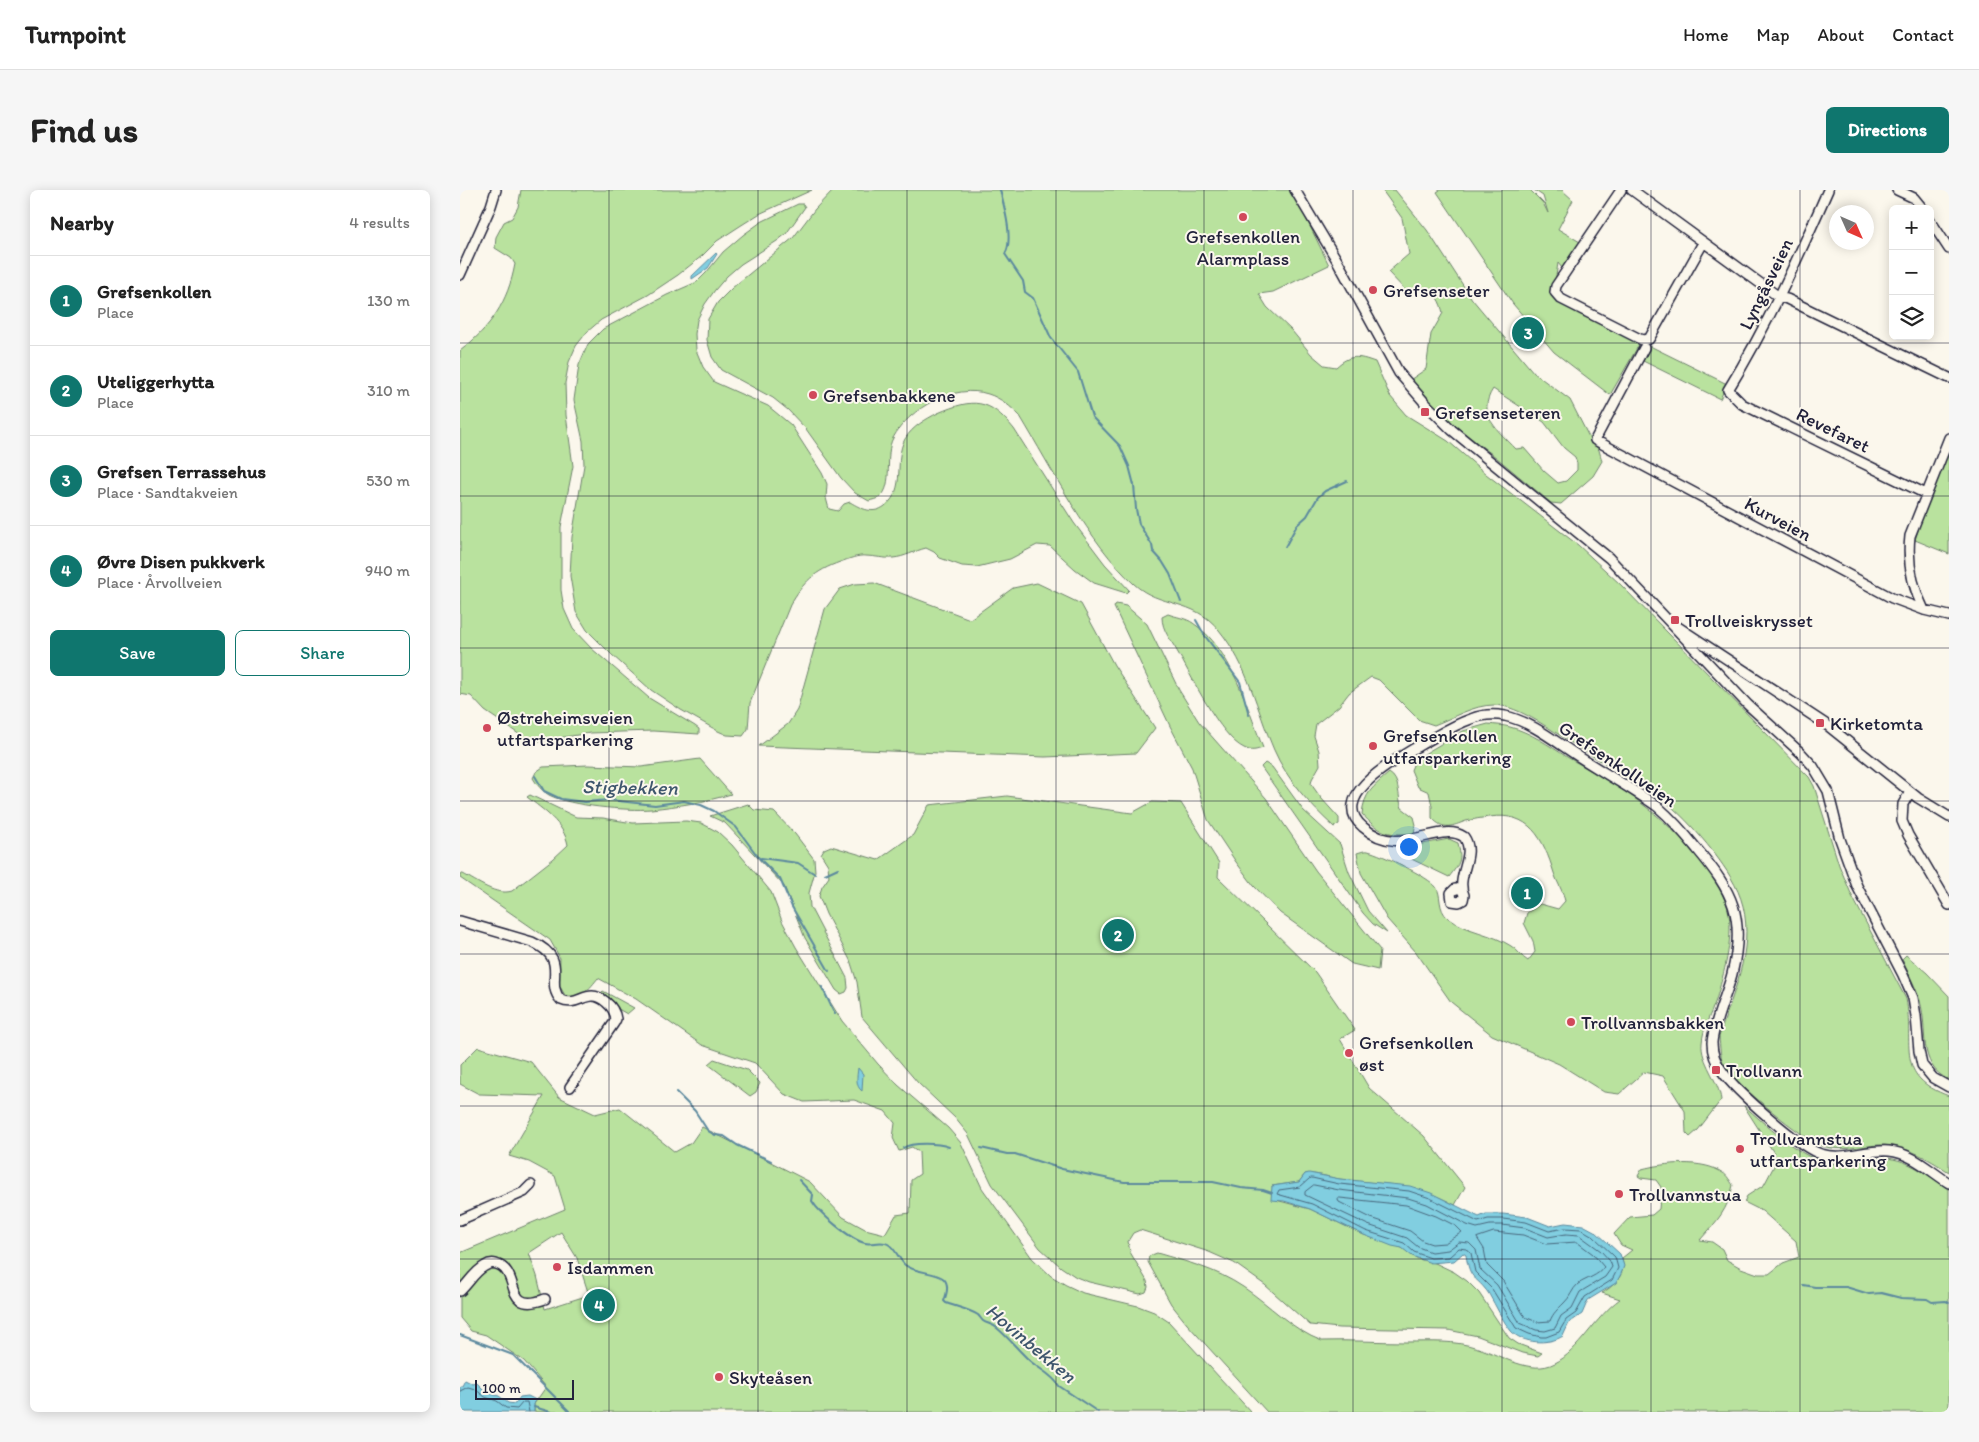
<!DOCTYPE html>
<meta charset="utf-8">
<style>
body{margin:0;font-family:Itim,sans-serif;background:#f6f6f6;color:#222}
.controls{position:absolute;right:15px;top:15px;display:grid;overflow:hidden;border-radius:8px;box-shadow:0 2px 12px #0003}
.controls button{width:45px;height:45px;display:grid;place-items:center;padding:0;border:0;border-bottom:1px solid #e0e0e0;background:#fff;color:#222;font:25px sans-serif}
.compass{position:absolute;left:1369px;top:15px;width:45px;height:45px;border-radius:50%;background:#fff;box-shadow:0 2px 12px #0003;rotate:135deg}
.scale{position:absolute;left:15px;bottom:12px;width:99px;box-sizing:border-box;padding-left:5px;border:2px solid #22223b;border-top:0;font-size:14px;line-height:18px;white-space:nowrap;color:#22223b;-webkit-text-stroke:4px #fbf7ec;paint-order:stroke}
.you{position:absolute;left:948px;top:656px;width:18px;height:18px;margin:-12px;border:4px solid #fff;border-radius:50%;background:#1a73e8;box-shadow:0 0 0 8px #1a73e833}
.badge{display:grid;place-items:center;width:32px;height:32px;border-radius:50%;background:#0f766e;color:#fff;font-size:16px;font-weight:700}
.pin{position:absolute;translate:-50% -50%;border:2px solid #fff;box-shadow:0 1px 5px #0006}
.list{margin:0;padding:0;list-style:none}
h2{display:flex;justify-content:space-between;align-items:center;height:65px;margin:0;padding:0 20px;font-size:21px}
h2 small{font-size:16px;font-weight:400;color:#767676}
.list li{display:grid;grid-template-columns:32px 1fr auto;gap:15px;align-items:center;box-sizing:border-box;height:90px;padding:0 20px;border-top:1px solid #e0e0e0}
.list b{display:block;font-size:19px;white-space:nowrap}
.list p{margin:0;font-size:16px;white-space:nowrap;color:#767676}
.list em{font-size:16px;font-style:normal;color:#767676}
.actions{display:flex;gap:10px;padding:15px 20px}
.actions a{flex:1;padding:11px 0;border:1px solid #0f766e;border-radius:8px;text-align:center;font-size:18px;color:#0f766e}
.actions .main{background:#0f766e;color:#fff}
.icon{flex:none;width:28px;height:28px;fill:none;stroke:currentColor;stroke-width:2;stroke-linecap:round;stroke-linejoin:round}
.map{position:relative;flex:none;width:1489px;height:1222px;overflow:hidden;border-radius:8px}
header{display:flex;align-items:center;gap:30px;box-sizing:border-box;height:70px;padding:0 25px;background:#fff;border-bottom:1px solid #e0e0e0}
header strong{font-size:24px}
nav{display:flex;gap:28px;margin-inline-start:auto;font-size:18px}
.intro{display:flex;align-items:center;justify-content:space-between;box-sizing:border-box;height:120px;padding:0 30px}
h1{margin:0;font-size:35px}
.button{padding:12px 22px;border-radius:8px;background:#0f766e;color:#fff;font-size:18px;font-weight:700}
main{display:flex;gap:30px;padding:0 30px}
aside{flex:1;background:#fff;border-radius:8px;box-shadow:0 2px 12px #0003}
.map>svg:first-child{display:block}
.green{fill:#b9e29e;stroke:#6e826c;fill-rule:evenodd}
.water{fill:#81cee0;stroke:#5b899e}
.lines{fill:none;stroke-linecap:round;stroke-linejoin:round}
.shore{stroke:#48677d;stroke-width:1}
.stream{stroke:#5b899e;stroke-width:2}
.minor-casing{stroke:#22223b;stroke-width:12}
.minor{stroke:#fbf7ec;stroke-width:9}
.grid{fill:none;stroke:#22223b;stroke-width:1;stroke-opacity:0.55}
.poi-dot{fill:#d1495b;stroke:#fbf7ec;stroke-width:2}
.labels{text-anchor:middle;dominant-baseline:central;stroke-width:4;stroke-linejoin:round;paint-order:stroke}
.poi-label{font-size:19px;fill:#22223b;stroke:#fbf7ec;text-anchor:start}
.street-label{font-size:19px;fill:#22223b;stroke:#fbf7ec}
.water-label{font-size:20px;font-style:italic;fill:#3e566d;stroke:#fbf7ec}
</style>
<header>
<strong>Turnpoint</strong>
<nav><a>Home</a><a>Map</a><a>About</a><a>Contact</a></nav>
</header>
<div class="intro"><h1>Find us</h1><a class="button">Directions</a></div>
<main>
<aside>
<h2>Nearby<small>4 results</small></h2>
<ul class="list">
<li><span class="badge">1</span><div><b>Grefsenkollen</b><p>Place</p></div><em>130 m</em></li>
<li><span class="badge">2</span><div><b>Uteliggerhytta</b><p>Place</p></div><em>310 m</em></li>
<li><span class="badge">3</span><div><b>Grefsen Terrassehus</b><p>Place · Sandtakveien</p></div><em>530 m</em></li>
<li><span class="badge">4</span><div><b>Øvre Disen pukkverk</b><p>Place · Årvollveien</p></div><em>940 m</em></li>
</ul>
<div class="actions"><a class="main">Save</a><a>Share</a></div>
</aside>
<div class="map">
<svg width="1489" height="1222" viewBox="0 0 1489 1222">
<rect width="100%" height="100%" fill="#fbf7ec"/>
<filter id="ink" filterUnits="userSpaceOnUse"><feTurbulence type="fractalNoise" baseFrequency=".02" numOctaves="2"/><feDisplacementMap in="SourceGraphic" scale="10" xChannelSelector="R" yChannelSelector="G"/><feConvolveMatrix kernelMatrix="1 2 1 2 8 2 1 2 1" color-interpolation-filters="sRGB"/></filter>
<g filter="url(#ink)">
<!-- green -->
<path class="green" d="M61 0H352L299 24 280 36 257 51 242 66 218 85 188 105 141 130 127 142 116 156 109 172 105 193 106 225 113 276 101 337V400L104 419 113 439 131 458 189 508 235 536 239 539V544L193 541 130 543 79 551 66 549 25 521 11 506 0 504V161C31 137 48 112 55 74L51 68 35 58 36 47 44 32 52 28 58 17Z
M373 0H830L844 24 869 75 813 102 799 104 807 117 832 141 851 164 864 175 876 177C890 164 898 166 915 172L930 206 946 225 988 251 1026 284 1118 355 1160 394 1349 587 1354 596 1379 675 1392 706 1446 809C1455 855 1433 886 1489 906V982C1467 968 1446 955 1419 955 1399 956 1382 962 1362 956 1346 951 1273 892 1265 877 1260 868 1260 857 1259 847 1272 804 1294 762 1283 716 1278 696 1266 679 1254 663 1236 640 1217 619 1193 602 1169 585 1142 573 1118 557 1097 544 1059 515 1034 515 1013 515 993 528 974 535L959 530 919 490 911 487 889 503 879 516 856 534 854 546 859 561 860 575 852 589 851 594 861 608 879 628V634L874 637C850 615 827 590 814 560 796 518 789 477 759 440 733 408 700 418 674 394 629 353 592 279 560 226 551 217 541 208 528 204 495 193 449 218 433 248 424 264 434 296 420 307 417 309 412 310 409 311L395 303 381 288 346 239 328 220 313 208 261 180 252 167 247 150 248 129 258 112 272 98 333 48 355 19Z
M922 0H935L967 40 1012 109 1074 183 1110 210 1131 251 1139 260 1142 271 1133 286 1101 314 1091 313 1037 268 986 229 947 192 966 179 971 144 983 123C981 114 976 100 964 100 959 100 953 103 948 103L928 82 949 64 942 28ZM1033 199 1084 232 1104 258 1115 267 1117 273V280L1106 291 1098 293 1084 281 1064 258 1056 259C1038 240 1016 225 1033 199Z
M980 0H1070L1083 13 1088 23 1083 6 1074 0H1102L1113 10 1098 39 1120 52 1102 78 1098 73 1093 105 1180 153 1150 205 1094 162 1053 114 977 2Z
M338 14H343L345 17 326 44 317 51 281 74 267 86 255 100 245 114 237 130 235 144 236 160 243 177 254 192 308 216 331 235 362 283 367 294 366 308 369 319 378 321 384 314 390 312C402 319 413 325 425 316 447 299 433 270 445 249 452 237 466 229 478 223 513 208 529 208 554 239L614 333 645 374 669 400 666 403 634 393 615 379 590 356 577 355 550 369 517 377 502 376 480 368 474 362 466 358C454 361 445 367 433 368 424 369 415 366 406 366 398 365 389 369 380 372 355 381 343 392 330 415L290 513 288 539 283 546 267 545 258 541 221 520 191 500 152 465 127 440 116 422 110 386 112 347 124 275 123 251 114 210 119 175 128 154 143 139 207 105 237 92 246 83 263 62 283 45 301 32Z
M1190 156 1267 194 1260 209 1183 171Z
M1489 262V364L1455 350 1468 309Z
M414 393 510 429 553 398 577 393 621 414 654 475 695 538 676 563 585 567 299 556 328 534 337 520 365 419 380 399 395 394Z
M656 414 666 416 687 434 719 500 739 532 806 608 856 681 920 760 918 780 892 774 820 723 794 696 776 672 748 630 732 578 710 536 654 417Z
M708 424C716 427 726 428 733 433 771 458 787 517 803 558 796 560 792 562 784 558 760 547 731 485 717 461 711 450 702 440 702 427Z
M1028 534C1035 535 1043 535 1050 537 1070 542 1090 556 1107 567 1164 599 1202 622 1243 674 1254 689 1266 705 1269 724 1273 752 1264 783 1256 810 1251 824 1243 837 1242 853 1240 871 1259 891 1261 910L1238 940 1230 947 1226 943 1225 921 1203 886 1184 882 1159 904 1144 902 1099 874 1032 845 991 812 956 762 927 729 901 683 897 663C901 662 905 660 908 661 921 664 969 687 976 697 982 705 977 719 988 728 1007 742 1031 743 1051 756 1058 760 1061 767 1068 771L1075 762 1073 751 1064 733 1067 723 1080 714 1098 719 1105 711C1103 700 1097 693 1094 683 1083 648 1070 621 1029 627 1022 628 1014 629 1006 631 992 636 984 641 972 628V616L969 602 958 597 951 580 955 570 969 561 1003 541Z
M240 569 271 604C246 612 218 616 191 619 167 621 110 616 89 605 82 601 77 595 73 588L76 582 83 577 128 575 181 577Z
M805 573 812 577 843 620 880 654 889 682 908 721 927 743 913 734 903 723 801 577Z
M929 583C941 590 937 606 942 618L954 627 956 635 954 643C929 646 919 643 902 624 904 603 913 597 929 583Z
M70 605 116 627 143 628 173 633 226 631 241 633 258 642 272 655 311 702 322 731 336 757 382 831 418 874 438 895 488 938 501 953 522 998 572 1068 591 1086 606 1095 623 1103 678 1116 694 1122 709 1132 791 1222H74V1214L86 1197 64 1171 26 1145 11 1141 0 1128V1063L105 1019 95 986 69 972 49 966 84 906 19 904 0 894V875L18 857 71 872 99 907 135 924 160 918 215 962 231 953 242 937 350 992 383 1027 405 1039 425 1044 436 1025 450 1023 451 990 460 984 459 962 452 957 439 961 433 948 435 933 425 921 394 910 344 912 324 904 295 873 242 855 176 809 138 788C130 798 121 810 106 807L99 795 100 768 90 750 0 688V684H3C18 692 36 706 52 701L93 669 108 655C104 633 83 620 67 607ZM101 1042 117 1068 129 1105 85 1119 77 1086 69 1063Z
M547 606 672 623 692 612 721 613 759 673 758 687 855 782 895 840 880 849 909 898 964 946 1005 997 995 1015C953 992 924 995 879 989 868 987 857 983 845 984L839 992 812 996 816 1010 850 1019 904 1045 942 1058 958 1069 975 1073 994 1082 1007 1091 1019 1103 1049 1148 1058 1154 1082 1163 1078 1166 1062 1163 1018 1146 988 1140 879 1138 850 1135 805 1095 774 1073 749 1062 680 1040 673 1043 668 1051 670 1062 687 1091 688 1097 686 1102 680 1104 629 1092 616 1087 601 1077 580 1058 532 994 508 944 495 928 458 893 402 827 397 792 390 770 366 724 359 706 362 697 369 687 368 675 361 664 364 659 371 656 418 670 453 645 469 615Z
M288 614 294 620 314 622 335 644 354 669 355 681 349 703 350 717 387 788 388 798 386 802 381 804 376 800 345 748 324 696 265 633 250 626Z
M989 649 998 653C1002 670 1000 673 989 687L941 664 942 658Z
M1446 765 1467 783 1489 806V890C1456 874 1469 841 1460 811 1456 797 1448 783 1442 769Z
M143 801 174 818 167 824 153 816 140 804Z
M254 869 287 880 300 893 296 902 290 906 248 874Z
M1284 916C1306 934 1336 965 1364 972 1385 978 1404 968 1425 968 1449 969 1470 987 1489 999V1222H807L727 1134 711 1114 688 1072 689 1066 697 1063C727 1072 756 1079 783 1097 809 1114 832 1140 862 1151 890 1150 918 1152 946 1152 972 1152 994 1150 1018 1158 1041 1165 1071 1186 1095 1173 1118 1162 1136 1126 1160 1109L1142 1103C1155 1095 1166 1085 1162 1068L1172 1060 1161 1055 1154 1044 1170 1027 1192 1025 1199 1019 1201 997 1196 990 1181 988 1178 986 1182 979C1204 973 1243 969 1263 983 1267 985 1270 991 1273 995 1268 1020 1257 1031 1240 1050L1252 1052 1262 1059 1267 1070 1281 1078 1298 1084H1309L1323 1073 1339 1067 1336 1051 1302 1021 1284 1012 1287 1006 1304 995 1314 976V963Z"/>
<!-- water -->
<path class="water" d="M256 63 257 64 248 78 232 89V86Z
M398 878 403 884 402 901C395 896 397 886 398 878Z
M849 983 880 989 950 996 971 1003 1019 1027 1026 1024H1043L1067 1027 1090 1036 1105 1033 1123 1035 1136 1042 1160 1064 1164 1076 1161 1084 1156 1093 1128 1110 1122 1124 1109 1133 1103 1146C1089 1155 1063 1154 1051 1141 1042 1130 1036 1116 1029 1104 1016 1085 1010 1092 1006 1065L1003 1063 994 1071 971 1073 952 1066 942 1058 932 1056 904 1045 850 1019 824 1011 811 1010 812 996 839 992 845 984Z
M5 1190 13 1194 17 1193 27 1203 39 1206 48 1213 55 1214 60 1207 68 1206 76 1210 74 1214V1222H0V1196H2Z"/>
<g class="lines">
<!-- shore -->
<path class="shore" d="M852 988 879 994 949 1001 970 1008 1018 1032 1028 1029H1043L1066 1032 1089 1041 1105 1038 1121 1039 1133 1046 1155 1067 1158 1078 1152 1090 1125 1107 1116 1123 1106 1130 1099 1142 1086 1147H1081L1069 1144 1056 1138 1032 1099 1015 1082 1011 1063 1006 1059 999 1058 989 1067 971 1068 965 1066 954 1062 944 1053 906 1041 852 1014 817 1004 819 1000 840 997 849 989Z
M854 995 879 1000 948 1008 967 1014 1007 1035 1017 1038 1030 1035H1042L1065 1038 1088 1047 1106 1044 1119 1045 1141 1061 1150 1071 1152 1077 1145 1087 1120 1102 1112 1118 1101 1126 1095 1138 1085 1141 1076 1140 1060 1133 1037 1095 1020 1079 1016 1060 1009 1053 999 1052 988 1060 971 1062 958 1057 947 1048 908 1035 845 1005V1002Z
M880 1008 946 1015 976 1026 996 1036 1002 1042 985 1053 972 1054 963 1051 950 1041 911 1028 879 1012 878 1010Z
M1034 1042 1063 1045 1086 1054 1117 1052 1133 1064 1144 1077C1138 1086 1127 1088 1118 1094 1112 1099 1110 1108 1104 1113 1098 1119 1093 1123 1090 1131L1077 1132 1065 1127 1043 1091 1027 1075 1024 1059 1017 1048Z
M0 1201 8 1197 15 1199 25 1207 37 1211 46 1218 57 1219 63 1212H67L69 1222"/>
<!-- stream -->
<path class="stream" d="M540 0C544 16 554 50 545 64L563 91 565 102 573 108 591 148 618 182 632 227 660 256 669 276 674 295 676 319 679 334 692 355 693 361 702 371 710 384 721 412
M825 357 837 335 847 326 858 307 865 301 887 291
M736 430 745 446 780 492 789 525
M75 586 84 601 101 609 125 612 149 610 195 615 224 611 241 615 254 621 276 637 299 668 320 689 332 717 369 781
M301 668 338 673 355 684
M365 684 378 678
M362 797 375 824
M216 902 235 921 248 941 255 945 264 946 277 955 311 971
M443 958C452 952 478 953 489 957
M521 958 547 964H555L602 979 664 992H753L781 998 803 1000 812 1003
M339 990 353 1005 352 1011C359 1023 391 1050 405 1053 412 1055 421 1050 428 1054 435 1058 439 1069 445 1075 462 1088 498 1076 484 1111L486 1113C494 1116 511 1120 518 1125 520 1127 521 1129 523 1131 527 1134 533 1134 537 1138 549 1148 559 1161 570 1171 579 1179 593 1185 599 1196L638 1222
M1343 1095 1355 1097H1386L1409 1104 1421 1103 1441 1108 1467 1109 1472 1112 1486 1111 1489 1113
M0 1145 53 1165 109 1221
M74 1217 91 1222"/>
<defs>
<path id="minor" d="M835 0 878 72 939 183 966 214 992 240 1149 368 1288 515 1341 563 1353 576 1368 601 1380 649 1397 696 1443 785 1453 808 1456 826 1459 861 1462 875 1473 888 1489 897
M1161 0 1096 96 1095 102 1101 109 1182 150 1189 149 1243 53
M1172 0 1319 107 1327 109 1489 188
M1368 0C1338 68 1307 137 1268 200L1282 214 1466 304
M1437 0 1454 8 1463 19
M1470 30 1489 59
M0 85 31 16 36 0
M1184 158 1135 250 1432 408 1464 420 1489 426
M1464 420C1452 396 1447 372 1450 346L1489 248
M1215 435 1367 535 1458 608 1489 627
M1450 602 1443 614 1442 631 1448 645 1489 715
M1001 699H995L991 703 992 711 999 712 1003 710 1004 705C995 686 1017 665 1004 647 979 630 940 670 903 637 866 606 939 568 960 555 977 546 993 535 1011 529 1021 525 1034 524 1045 526 1073 532 1097 553 1121 568 1147 585 1173 599 1198 617 1213 630 1225 644 1237 659 1273 702 1286 727 1272 784 1267 804 1253 834 1252 853 1252 863 1256 873 1262 881 1275 900 1340 958 1361 964 1384 971 1405 959 1429 961 1452 963 1470 981 1489 993
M0 731 72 752C112 770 83 792 101 810 119 818 127 796 146 812 151 816 155 822 156 829L154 833 110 897
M0 1030 64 1002 71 995
M0 1101C8 1094 15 1081 25 1076 28 1074 32 1073 36 1074 62 1081 42 1125 85 1109"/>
</defs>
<!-- minor casing -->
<use href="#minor" class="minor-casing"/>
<!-- minor -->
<use href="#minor" class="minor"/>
</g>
</g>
<!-- grid -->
<path class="grid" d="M149 0V1222M298 0V1222M447 0V1222M596 0V1222M744 0V1222M893 0V1222M1042 0V1222M1191 0V1222M1340 0V1222M0 153H1489M0 306H1489M0 458H1489M0 611H1489M0 764H1489M0 916H1489M0 1069H1489"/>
<!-- markers -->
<g class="poi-dot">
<circle cx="783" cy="27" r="5"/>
<circle cx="913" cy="100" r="5"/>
<circle cx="353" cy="205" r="5"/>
<rect x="960" y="217" width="10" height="10" rx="2.5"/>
<rect x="1210" y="425" width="10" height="10" rx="2.5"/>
<rect x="1355" y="528" width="10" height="10" rx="2.5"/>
<circle cx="27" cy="538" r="5"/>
<circle cx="913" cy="556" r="5"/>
<circle cx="1111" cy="832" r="5"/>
<circle cx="889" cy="863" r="5"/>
<rect x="1251" y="875" width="10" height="10" rx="2.5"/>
<circle cx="1280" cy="959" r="5"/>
<circle cx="1159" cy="1004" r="5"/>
<circle cx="97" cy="1077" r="5"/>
<circle cx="259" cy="1187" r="5"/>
</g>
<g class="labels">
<!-- poi labels -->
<g class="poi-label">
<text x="783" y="46" text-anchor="middle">Grefsenkollen<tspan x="783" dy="22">Alarmplass</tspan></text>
<text x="923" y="100">Grefsenseter</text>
<text x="363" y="205">Grefsenbakkene</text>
<text x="975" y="222">Grefsenseteren</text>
<text x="1225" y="430">Trollveiskrysset</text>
<text x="37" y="527">Østreheimsveien<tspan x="37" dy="22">utfartsparkering</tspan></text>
<text x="1370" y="533">Kirketomta</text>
<text x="923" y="545">Grefsenkollen<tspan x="923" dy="22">utfarsparkering</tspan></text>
<text x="1121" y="832">Trollvannsbakken</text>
<text x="899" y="852">Grefsenkollen<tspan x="899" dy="22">øst</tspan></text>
<text x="1266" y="880">Trollvann</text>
<text x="1290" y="948">Trollvannstua<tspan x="1290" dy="22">utfartsparkering</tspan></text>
<text x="1169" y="1004">Trollvannstua</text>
<text x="107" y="1077">Isdammen</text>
<text x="269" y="1187">Skyteåsen</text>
</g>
<!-- street labels -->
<g class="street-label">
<text transform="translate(1306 94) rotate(-64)">Lyngåsveien</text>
<text transform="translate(1373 240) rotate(26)">Revefaret</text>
<text transform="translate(1318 329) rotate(28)">Kurveien</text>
<text transform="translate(1158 574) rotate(34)">Grefsenkollveien</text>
</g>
<!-- water labels -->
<g class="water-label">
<text transform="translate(170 597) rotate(1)">Stigbekken</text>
<text transform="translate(571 1153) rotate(40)">Hovinbekken</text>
</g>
</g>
</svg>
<div class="controls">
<button>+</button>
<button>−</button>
<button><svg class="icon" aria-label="layers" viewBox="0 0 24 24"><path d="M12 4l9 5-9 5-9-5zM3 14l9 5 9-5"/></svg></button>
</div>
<svg class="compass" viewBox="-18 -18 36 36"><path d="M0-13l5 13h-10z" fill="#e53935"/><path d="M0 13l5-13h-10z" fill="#767676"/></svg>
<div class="scale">100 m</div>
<div class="you"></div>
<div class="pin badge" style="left:1067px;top:703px">1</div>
<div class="pin badge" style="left:658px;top:745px">2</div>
<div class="pin badge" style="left:1068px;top:143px">3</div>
<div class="pin badge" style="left:139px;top:1115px">4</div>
</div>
</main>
